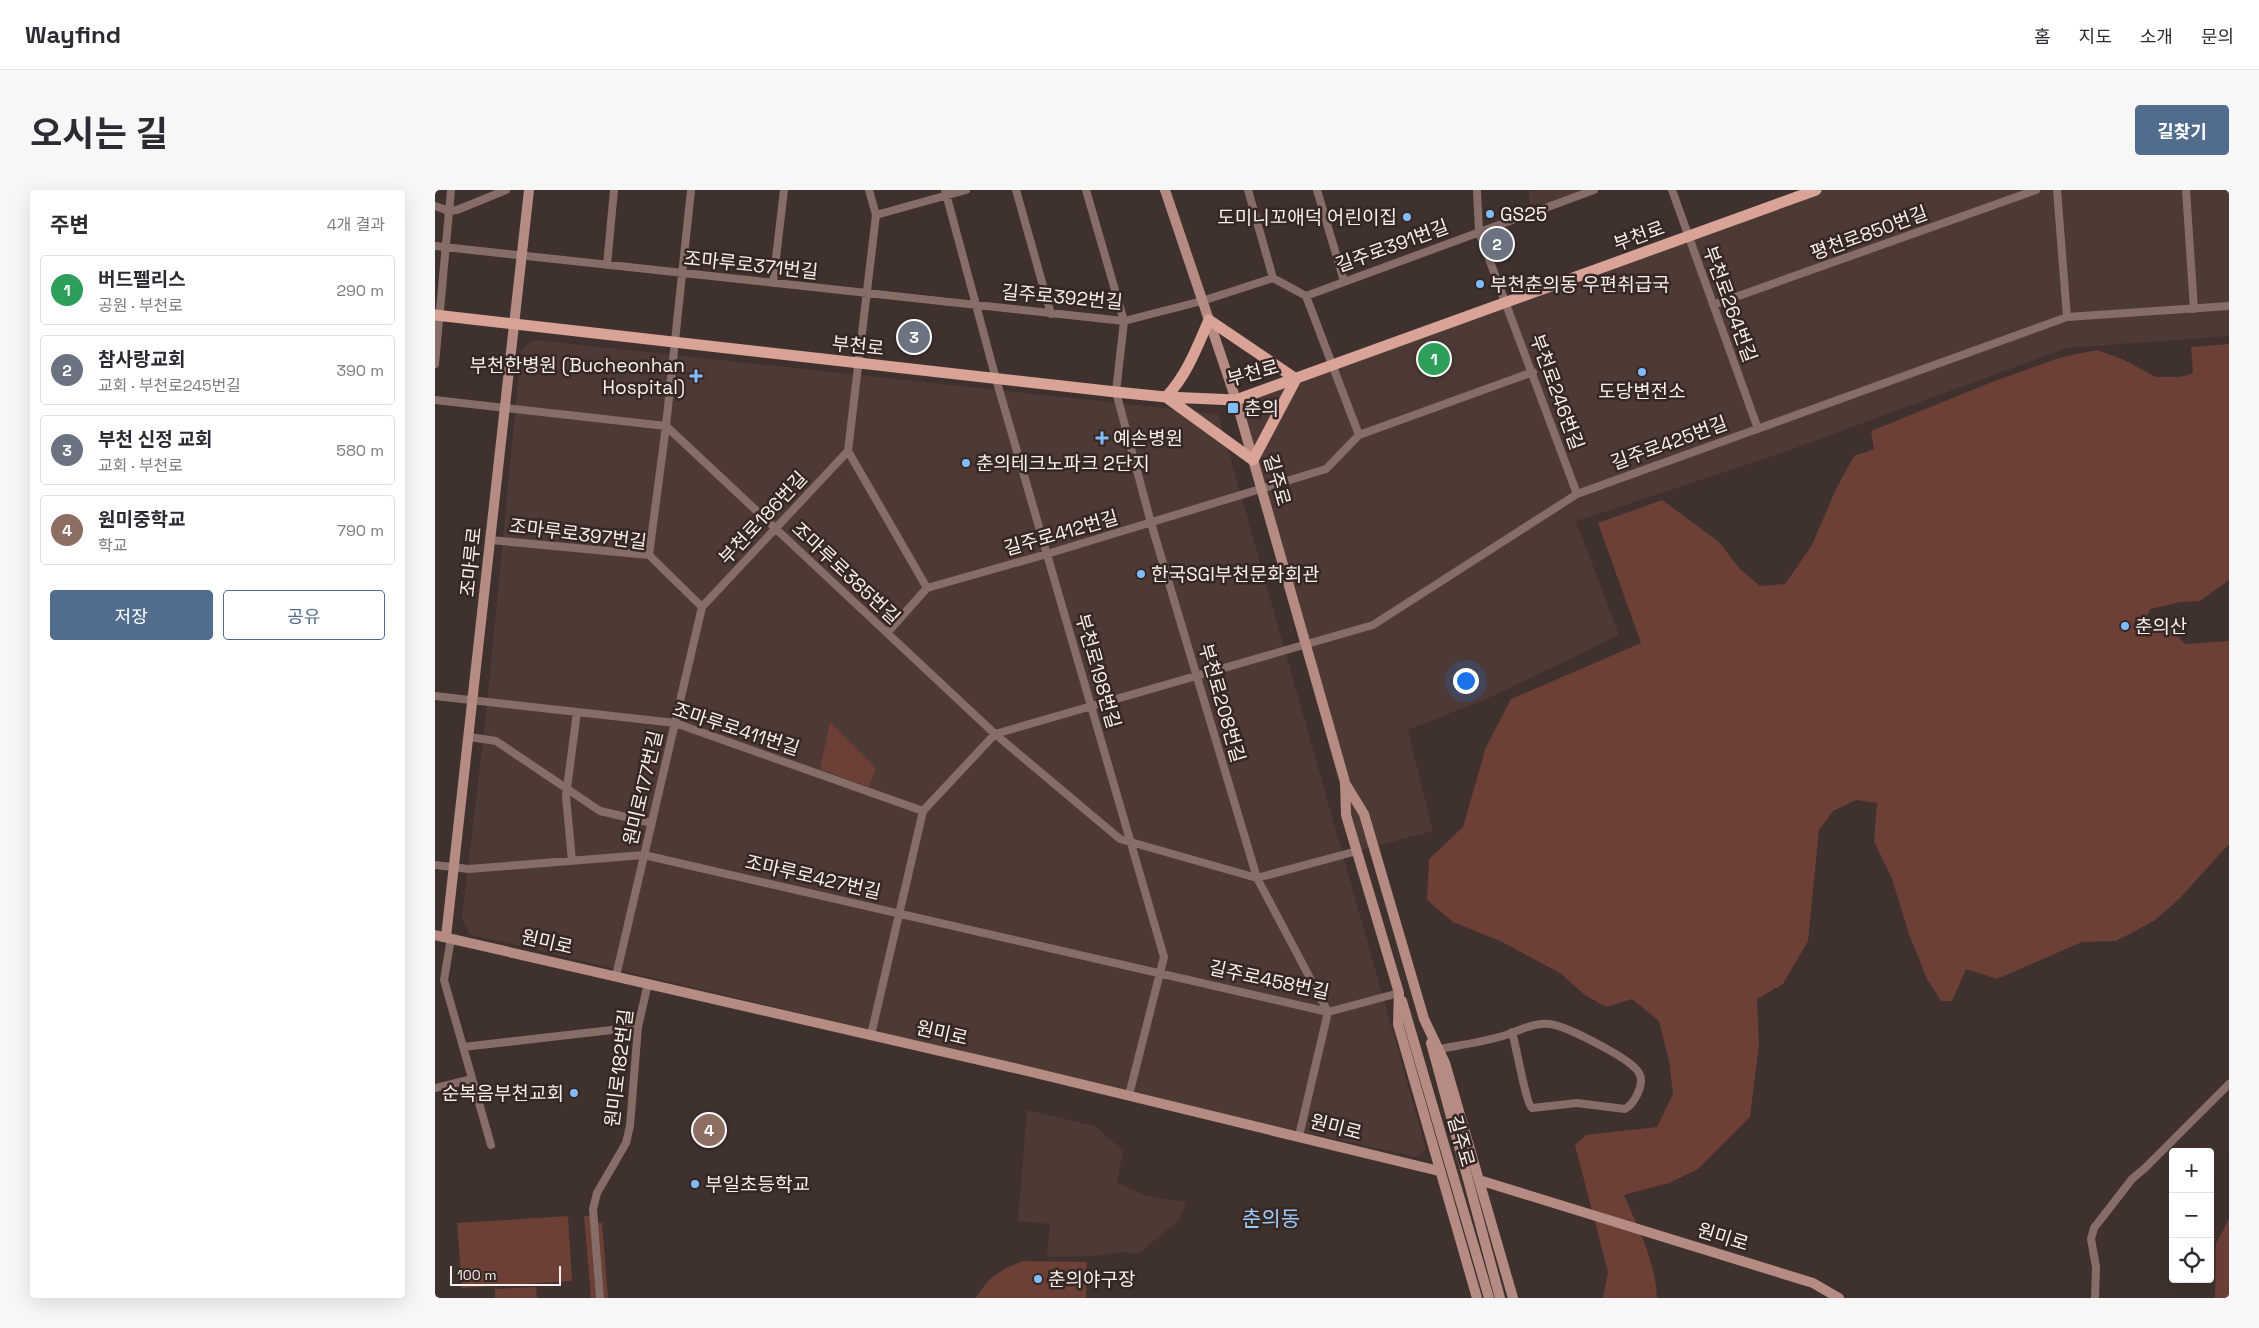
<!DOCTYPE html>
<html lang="ko">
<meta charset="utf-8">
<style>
body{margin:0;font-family:"Space Grotesk","Noto Sans KR",sans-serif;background:#f7f7f7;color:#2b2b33}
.controls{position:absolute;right:15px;bottom:15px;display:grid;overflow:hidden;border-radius:5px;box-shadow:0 5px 20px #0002}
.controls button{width:45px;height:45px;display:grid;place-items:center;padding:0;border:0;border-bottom:1px solid #e1e1e2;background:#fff;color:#2b2b33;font:25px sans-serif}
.scale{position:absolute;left:15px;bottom:12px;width:111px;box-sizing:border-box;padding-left:5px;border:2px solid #f8eeec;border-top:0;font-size:14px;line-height:18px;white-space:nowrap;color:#f8eeec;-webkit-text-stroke:4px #352724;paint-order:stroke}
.you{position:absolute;left:1030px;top:490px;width:18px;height:18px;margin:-12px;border:4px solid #fff;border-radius:50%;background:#1a73e8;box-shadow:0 0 0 8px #1a73e833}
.badge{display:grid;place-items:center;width:32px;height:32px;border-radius:50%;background:#526c8d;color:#fff;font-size:16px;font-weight:700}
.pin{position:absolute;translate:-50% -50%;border:2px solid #fff;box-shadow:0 1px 5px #0006}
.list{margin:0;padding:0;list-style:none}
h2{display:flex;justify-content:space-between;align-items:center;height:65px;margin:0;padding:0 20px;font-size:21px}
h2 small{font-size:16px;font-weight:400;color:#7c7c81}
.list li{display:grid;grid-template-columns:32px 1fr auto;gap:15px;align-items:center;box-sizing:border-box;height:70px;margin:0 10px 10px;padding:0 10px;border:1px solid #e1e1e2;border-radius:5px}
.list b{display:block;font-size:19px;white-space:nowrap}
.list p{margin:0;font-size:16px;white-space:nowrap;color:#7c7c81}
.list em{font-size:16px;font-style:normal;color:#7c7c81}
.actions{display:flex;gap:10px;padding:15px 20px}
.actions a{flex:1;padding:11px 0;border:1px solid #526c8d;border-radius:5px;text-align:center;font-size:18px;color:#526c8d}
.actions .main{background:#526c8d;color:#fff}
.icon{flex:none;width:28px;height:28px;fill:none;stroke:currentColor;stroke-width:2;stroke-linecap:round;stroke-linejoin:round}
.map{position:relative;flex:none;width:1794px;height:1108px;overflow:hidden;border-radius:5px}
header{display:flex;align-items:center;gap:30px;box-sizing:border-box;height:70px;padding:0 25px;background:#fff;border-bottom:1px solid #e1e1e2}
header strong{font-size:24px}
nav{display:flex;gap:28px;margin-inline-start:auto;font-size:18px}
.intro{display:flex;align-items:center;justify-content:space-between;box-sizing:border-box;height:120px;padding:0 30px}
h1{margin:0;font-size:35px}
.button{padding:12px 22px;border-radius:5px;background:#526c8d;color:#fff;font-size:18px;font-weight:700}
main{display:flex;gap:30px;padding:0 30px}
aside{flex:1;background:#fff;border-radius:5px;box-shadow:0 5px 20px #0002}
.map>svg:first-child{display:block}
.built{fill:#4e3a35}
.green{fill:#6c3f37}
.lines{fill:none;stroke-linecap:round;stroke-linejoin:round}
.street{stroke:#876d67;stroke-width:8}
.secondary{stroke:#b68b83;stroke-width:10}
.primary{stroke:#d9a398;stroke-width:11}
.poi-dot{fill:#81bcfa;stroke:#352724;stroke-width:2}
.labels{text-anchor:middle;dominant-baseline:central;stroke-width:5;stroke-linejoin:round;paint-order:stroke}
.poi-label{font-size:19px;fill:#f8eeec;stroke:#352724;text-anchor:start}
.street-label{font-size:19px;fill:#f8eeec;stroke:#352724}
.quarter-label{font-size:21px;fill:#9dc9f7;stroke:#352724}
</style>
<header>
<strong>Wayfind</strong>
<nav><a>홈</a><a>지도</a><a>소개</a><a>문의</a></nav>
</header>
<div class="intro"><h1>오시는 길</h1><a class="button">길찾기</a></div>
<main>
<aside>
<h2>주변<small>4개 결과</small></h2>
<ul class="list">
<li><span class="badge" style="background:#2e9e5b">1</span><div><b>버드펠리스</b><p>공원 · 부천로</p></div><em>290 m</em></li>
<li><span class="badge" style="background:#6b7280">2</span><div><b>참사랑교회</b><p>교회 · 부천로245번길</p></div><em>390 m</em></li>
<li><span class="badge" style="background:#6b7280">3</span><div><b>부천 신정 교회</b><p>교회 · 부천로</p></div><em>580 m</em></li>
<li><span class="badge" style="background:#8d6e63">4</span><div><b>원미중학교</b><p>학교</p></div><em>790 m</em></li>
</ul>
<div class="actions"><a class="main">저장</a><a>공유</a></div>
</aside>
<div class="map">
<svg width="1794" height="1108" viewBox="0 0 1794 1108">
<rect width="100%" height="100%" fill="#3f312e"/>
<!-- built -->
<path class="built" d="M1094 0H1159L1095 23Z
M1381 0H1794V146L1632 158 1338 266 1141 331 1184 445 1058 506 973 540 998 641 922 661 801 210Z
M100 150 783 224 991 959 981 967 771 920 34 744 27 727 51 526 86 160Z
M592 920 660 936 688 961 682 992 711 1006 751 1012 744 1030 703 1064 688 1062 657 1066 612 1067 615 1034 583 1031Z"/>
<!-- green -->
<path class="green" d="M1794 154V390L1765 411 1745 412 1715 419 1706 438 1722 442 1736 439 1750 454 1794 451V654L1745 708 1719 731 1681 751 1647 752 1562 789 1531 779 1517 811H1506L1492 789 1474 744 1457 689 1439 651 1442 613 1421 610 1398 621 1384 640 1373 751 1348 794 1322 809 1324 854 1315 927 1263 979 1234 993 1189 1005C1203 1038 1221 1072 1222 1108H1168L1173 1082 1140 955 1151 945 1222 937 1238 904 1234 871 1224 831 1197 809 1171 817 1150 805 1125 783 1065 751 1018 732 992 710 994 669 1028 637 1051 557 1076 509 1206 453 1163 333 1227 310 1284 352 1305 379 1325 396 1350 394 1377 355 1401 299 1419 266 1439 259 1436 241 1562 190 1627 167 1662 160 1687 169 1721 187H1745L1758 183 1756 157Z
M395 532 441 578 434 597 385 579Z
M133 1026 137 1091 27 1098 22 1033Z
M149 1026H155L161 1108H156Z
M1794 1029V1108H1780L1781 1053Z
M163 1033H167L173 1108H169Z
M588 1071 652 1072 651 1108H541C553 1087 565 1080 588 1071Z
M101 1097 102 1108H60V1099Z"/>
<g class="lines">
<!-- street -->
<path class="street" d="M510 0 561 189 729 767 694 905
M581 0 616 124
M651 0 689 131 681 202 716 333 822 688 893 822 864 946
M813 0 838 88
M882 0 909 91
M1042 0 1044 42 1142 304
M1237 0 1323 239
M1622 0 1632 127
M1751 0 1759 119
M0 16 14 21 22 20 71 0
M441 25 531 0
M0 56 689 131 767 111 838 88 871 106
M172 75 179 0
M338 93 349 0
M871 106 1159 0
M871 106 924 245
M1278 115 1601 0
M0 174 16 0
M0 210 231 236 560 544 685 649 822 688 922 661
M413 261 492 398
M56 350 214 365 267 417
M214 365 231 236 256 0
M267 417 413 261 441 25 434 0
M452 443 492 398 612 364 891 279 924 245 1098 182
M0 506 240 533 488 621
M34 547 61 551 165 621 217 633
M137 671 131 606 142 522
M0 675 34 679 209 665 893 822 964 803
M16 748 9 790 56 955
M181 786 267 417
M436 845 488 621 560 544 938 435 1142 304 1632 127 1794 116
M28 857 203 837
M1004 859C1026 855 1049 852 1071 845 1085 840 1100 832 1115 834 1131 836 1197 869 1204 883 1208 890 1205 899 1202 905 1199 911 1196 916 1190 919L1142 913 1097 918C1091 914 1081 855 1077 842
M0 898 37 889
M165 1108 158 1019 162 1003 191 953 195 936 203 837 213 793
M1660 1108 1661 1077 1656 1049 1659 1038 1697 989 1710 978 1794 894"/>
<!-- secondary -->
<path class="secondary" d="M730 0 801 210 910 592 911 625 964 803 963 834 1042 1108
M910 593 929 624 989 829 1010 873 1078 1108
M0 745 592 881 1004 981
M11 747 94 0
M967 811 1054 1108
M996 853 1065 1108
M1044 990 1378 1093 1404 1108"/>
<!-- primary -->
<path class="primary" d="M0 125 681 202 731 207 801 210 1381 0
M731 207 818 270 861 189
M731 207C752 185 762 157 774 130L861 189"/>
</g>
<!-- markers -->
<g class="poi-dot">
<circle cx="1055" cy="24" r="5"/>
<circle cx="972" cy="27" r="5"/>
<circle cx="1045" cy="94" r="5"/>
<circle cx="1207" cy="182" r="5"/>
<path d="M258.5 178.5h5v5h5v5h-5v5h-5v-5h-5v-5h5z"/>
<rect x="792" y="212" width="12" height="12" rx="2.5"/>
<path d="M664.5 240.5h5v5h5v5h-5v5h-5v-5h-5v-5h5z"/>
<circle cx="531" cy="273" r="5"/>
<circle cx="706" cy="384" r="5"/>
<circle cx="1690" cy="436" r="5"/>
<circle cx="139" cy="903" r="5"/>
<circle cx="260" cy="994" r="5"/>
<circle cx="603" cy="1089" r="5"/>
</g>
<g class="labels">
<!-- poi labels -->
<g class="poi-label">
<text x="1065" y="24">GS25</text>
<text x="962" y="27" text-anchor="end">도미니꼬애덕 어린이집</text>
<text x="1055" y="94">부천춘의동 우편취급국</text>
<text x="250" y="175" text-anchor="end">부천한병원 (Bucheonhan<tspan x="250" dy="22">Hospital)</tspan></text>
<text x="1207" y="201" text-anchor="middle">도당변전소</text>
<text x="809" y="218">춘의</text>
<text x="678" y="248">예손병원</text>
<text x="541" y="273">춘의테크노파크 2단지</text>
<text x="716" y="384">한국SGI부천문화회관</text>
<text x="1700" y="436">춘의산</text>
<text x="129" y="903" text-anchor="end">순복음부천교회</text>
<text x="270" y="994">부일초등학교</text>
<text x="613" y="1089">춘의야구장</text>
</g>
<!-- street labels -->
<g class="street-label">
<text transform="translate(1434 43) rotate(-20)">평천로850번길</text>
<text transform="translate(1204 46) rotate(-20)">부천로</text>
<text transform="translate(957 56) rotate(-20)">길주로391번길</text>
<text transform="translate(316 75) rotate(6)">조마루로371번길</text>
<text transform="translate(627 107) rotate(5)">길주로392번길</text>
<text transform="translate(1295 114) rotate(70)">부천로264번길</text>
<text transform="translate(423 156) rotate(6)">부천로</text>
<text transform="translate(818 183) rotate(-15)">부천로</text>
<text transform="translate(1122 202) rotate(70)">부천로246번길</text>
<text transform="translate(1234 253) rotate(-20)">길주로425번길</text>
<text transform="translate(842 290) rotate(74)">길주로</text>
<text transform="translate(328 328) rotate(-47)">부천로186번길</text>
<text transform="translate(626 343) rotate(-16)">길주로412번길</text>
<text transform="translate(143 344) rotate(7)">조마루로397번길</text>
<text transform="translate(36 372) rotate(-84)">조마루로</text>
<text transform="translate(411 383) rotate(43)">조마루로385번길</text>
<text transform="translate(663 481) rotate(74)">부천로198번길</text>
<text transform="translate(787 513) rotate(74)">부천로208번길</text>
<text transform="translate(301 539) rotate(18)">조마루로411번길</text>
<text transform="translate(208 598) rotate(-77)">원미로177번길</text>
<text transform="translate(378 687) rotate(13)">조마루로427번길</text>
<text transform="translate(112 752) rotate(13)">원미로</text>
<text transform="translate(834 790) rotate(12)">길주로458번길</text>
<text transform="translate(507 843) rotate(13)">원미로</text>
<text transform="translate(184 878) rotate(-83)">원미로182번길</text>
<text transform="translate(901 937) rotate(14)">원미로</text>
<text transform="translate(1026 951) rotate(74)">길주로</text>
<text transform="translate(1288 1047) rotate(17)">원미로</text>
</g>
<!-- quarter labels -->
<g class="quarter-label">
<text x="836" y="1028">춘의동</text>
</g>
</g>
</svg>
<div class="controls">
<button>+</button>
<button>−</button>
<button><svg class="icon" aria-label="locate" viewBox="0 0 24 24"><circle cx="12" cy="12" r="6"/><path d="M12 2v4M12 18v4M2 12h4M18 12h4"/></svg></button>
</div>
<div class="scale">100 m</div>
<div class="you"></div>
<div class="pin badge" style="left:999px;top:169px;background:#2e9e5b">1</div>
<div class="pin badge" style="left:1062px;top:54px;background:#6b7280">2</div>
<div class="pin badge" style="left:479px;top:147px;background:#6b7280">3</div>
<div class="pin badge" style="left:274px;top:940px;background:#8d6e63">4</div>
</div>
</main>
